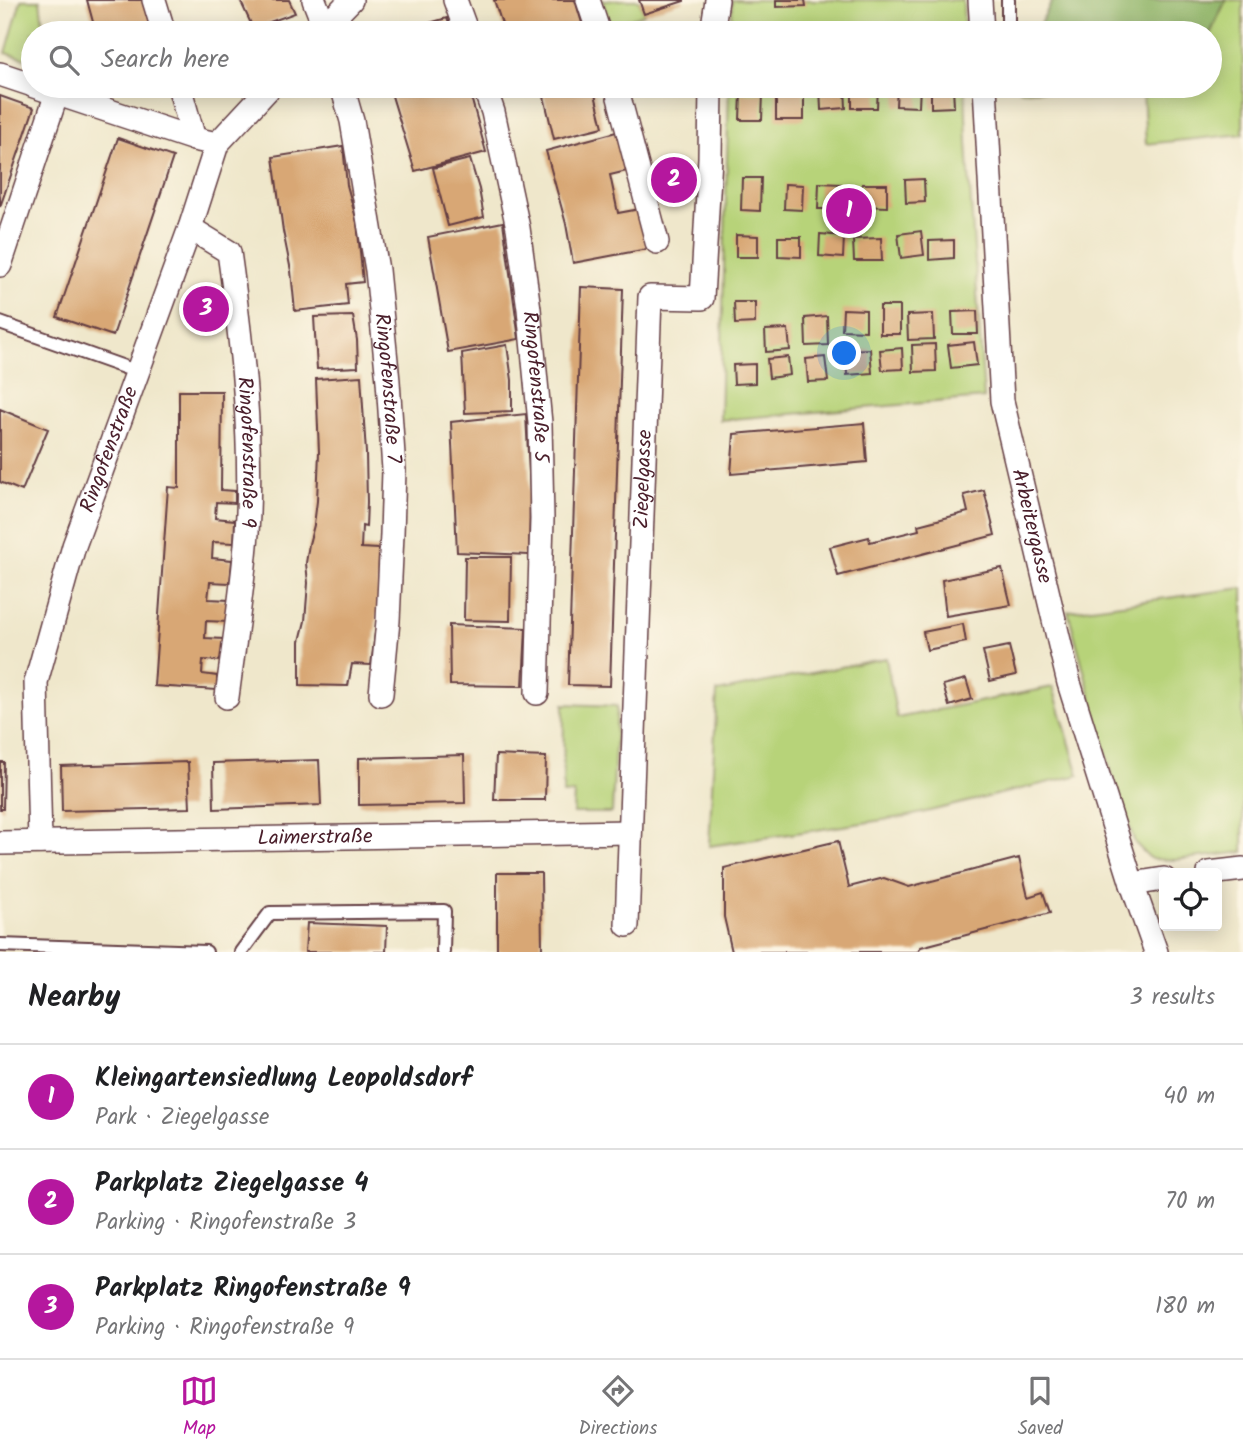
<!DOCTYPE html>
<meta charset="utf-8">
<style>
body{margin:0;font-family:Kalam,sans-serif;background:#f2f2f2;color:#202124}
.controls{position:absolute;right:21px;bottom:21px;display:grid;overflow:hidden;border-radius:7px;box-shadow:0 4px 18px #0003}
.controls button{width:63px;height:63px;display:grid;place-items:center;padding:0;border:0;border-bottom:2px solid #e0e0e0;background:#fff;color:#202124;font:35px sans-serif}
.you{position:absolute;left:845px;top:354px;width:24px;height:24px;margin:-18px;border:5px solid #fff;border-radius:50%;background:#1a73e8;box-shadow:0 0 0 10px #1a73e833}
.badge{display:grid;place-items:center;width:46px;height:46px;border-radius:50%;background:#b5179e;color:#fff;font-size:23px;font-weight:700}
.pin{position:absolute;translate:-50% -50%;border:4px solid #fff;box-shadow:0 2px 7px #0006}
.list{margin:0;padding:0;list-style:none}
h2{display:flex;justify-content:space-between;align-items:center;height:91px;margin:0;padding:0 28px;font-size:30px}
h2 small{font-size:23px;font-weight:400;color:#757577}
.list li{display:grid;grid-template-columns:46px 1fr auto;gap:21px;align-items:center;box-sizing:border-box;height:105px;padding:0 28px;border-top:2px solid #e0e0e0}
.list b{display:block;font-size:26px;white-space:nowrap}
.list p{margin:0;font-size:23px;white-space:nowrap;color:#757577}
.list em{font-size:23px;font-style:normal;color:#757577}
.icon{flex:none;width:38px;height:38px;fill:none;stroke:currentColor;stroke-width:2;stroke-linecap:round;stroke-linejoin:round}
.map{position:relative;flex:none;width:1243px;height:952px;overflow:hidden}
.search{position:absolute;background:#fff;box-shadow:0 4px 18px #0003;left:21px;right:21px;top:21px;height:77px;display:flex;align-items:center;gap:18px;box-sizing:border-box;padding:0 24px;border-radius:38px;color:#757577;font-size:26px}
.sheet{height:406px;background:#fff}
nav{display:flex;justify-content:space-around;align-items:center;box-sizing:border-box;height:98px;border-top:2px solid #e0e0e0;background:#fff;font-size:19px;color:#757577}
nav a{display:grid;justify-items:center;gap:4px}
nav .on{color:#b5179e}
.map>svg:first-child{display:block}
.green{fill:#b7d379;stroke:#807952;stroke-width:2}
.forest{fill:#91b569;stroke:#6e6a4a;stroke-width:2}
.building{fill:#d8a774}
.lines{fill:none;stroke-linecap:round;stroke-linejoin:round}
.lane-casing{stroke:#633d43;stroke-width:16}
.street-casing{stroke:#633d43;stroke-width:26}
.lane{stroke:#fff;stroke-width:12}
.street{stroke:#fff;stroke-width:23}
.labels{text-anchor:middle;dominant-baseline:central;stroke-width:5;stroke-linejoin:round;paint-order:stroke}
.street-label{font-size:21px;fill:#4a1f2b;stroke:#fcf5e5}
</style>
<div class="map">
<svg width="1243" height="952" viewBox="0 0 1243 952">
<rect width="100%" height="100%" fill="#fcf5e5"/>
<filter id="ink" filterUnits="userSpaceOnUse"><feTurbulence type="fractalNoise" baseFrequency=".0143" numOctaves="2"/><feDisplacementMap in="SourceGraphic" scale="14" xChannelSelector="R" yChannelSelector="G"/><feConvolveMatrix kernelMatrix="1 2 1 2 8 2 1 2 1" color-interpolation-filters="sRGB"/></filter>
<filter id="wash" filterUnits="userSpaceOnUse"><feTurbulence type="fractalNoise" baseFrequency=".00686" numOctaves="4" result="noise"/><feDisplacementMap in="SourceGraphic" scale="28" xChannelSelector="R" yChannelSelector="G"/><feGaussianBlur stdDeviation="1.57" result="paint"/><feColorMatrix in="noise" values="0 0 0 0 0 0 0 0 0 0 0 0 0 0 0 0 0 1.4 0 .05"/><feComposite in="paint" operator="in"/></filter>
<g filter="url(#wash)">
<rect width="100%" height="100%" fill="#efe7cb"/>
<!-- green -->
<path class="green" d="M21 0H40L44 33H33V61L6 53Z
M602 0H639L644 14 611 25Z
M732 0H963L964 33H731Z
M1226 0H1243V134L1146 144 1143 92 1019 90 1020 86H1210V34Z
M729 86H965L967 143 984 398 720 420Z
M1243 588V852L1175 860 1151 859 1135 843 1111 771 1068 611Z
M886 658 897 718 1053 687 1079 775 909 816 709 846 717 692Z
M564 704 617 706 612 813H573L574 793 563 794Z"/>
<!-- forest -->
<path class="forest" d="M1053 0H1226L1210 34 1035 33Z"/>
<g id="blocks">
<!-- building -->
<path class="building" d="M87 0H154L164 33H96Z
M240 0H289L295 13 253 28Z
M494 0H575L585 33H505Z
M639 0H684V1L644 14Z
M776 0H805L806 6 776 7Z
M447 18 452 33H397L405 30Z
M819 26 841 27V33H819Z
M389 86H468L486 152 415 171Z
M548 86H593L603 127 554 139 542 88Z
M820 86H845L846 108 821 110Z
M852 86H878L877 108H852Z
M897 86H920L919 107 896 106Z
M931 86H953L954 107 931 108Z
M776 89H804V120H776Z
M741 93H763L762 120H740Z
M0 96 34 108 0 207Z
M620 131 631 170 610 175 618 213 640 209 647 249 573 263 566 224 546 151Z
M118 138 173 157 113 336 57 317Z
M343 146 347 185 357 222 363 282 346 284 348 305 295 311 291 271 283 231 273 157Z
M470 159 479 189 484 217 448 226 433 168Z
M742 178H761L760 211 741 210Z
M924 179 925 202 906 203 905 180Z
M819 183 841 184V209H818Z
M785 184 803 185 802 210 784 209Z
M862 184H887V207L862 206Z
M503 222 519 339 448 352 428 237Z
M921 231 924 255 901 258 898 234Z
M820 234 844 236 843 258 819 256Z
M736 235 758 236V257H736Z
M778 237H801V257L778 256Z
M881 238 882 261H854L853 239Z
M954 240V258L929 260V241Z
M581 287 623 289 610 686 568 685Z
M734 302H755V323L735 324Z
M880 306H900V334H880Z
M843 309 866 310V331L842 330Z
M977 311 978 334H953L952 312Z
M933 314 934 339 908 340 907 315Z
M353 316 357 340 358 367 317 369 314 317Z
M827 316 828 345 806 346 805 318Z
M788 329 790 350 766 352 765 330Z
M974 342 977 365 951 368 948 345Z
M935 344 936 371 913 372 912 345Z
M507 345 512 380V411L465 413 462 353Z
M902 348 903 369 882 370 880 350Z
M870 349 872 373 847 375 846 350Z
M788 357 790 375 769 378 767 359Z
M825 357 828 381 808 382 806 359Z
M755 364V383L734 384 733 365Z
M361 376 366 453 367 502 366 527 362 526 361 548 379 549 378 609 371 665 352 664 348 686 300 685V641L305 621 308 583 306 563 309 544 314 525 317 501 319 452 316 379Z
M179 391H222L221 490 235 491V503L216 502 215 518 235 520 234 543 213 542 212 558 232 560 230 583 210 582 208 599 230 600 228 622 206 621 205 638 224 639 222 661 203 660 202 674 217 676V690L154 686 168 487 179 488Z
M0 409 48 429 22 491 0 482Z
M526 414 530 493 529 555 457 552 451 422Z
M864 423 867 462 731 474 734 434Z
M984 490 995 535 838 576 830 547 869 537 870 542 919 530 918 525 968 512 964 495Z
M465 557H511L510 621 464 620Z
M1002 568 1011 605 946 616 942 580Z
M963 624 966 642 927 650 923 632Z
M449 625 526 628 523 686 450 685Z
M1009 646 1016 675 990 681 983 651Z
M966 679 972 699 949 706 943 685Z
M464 755 465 803 359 805V758Z
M496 755 546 757 545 800H494Z
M319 760 321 805 214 809 213 763Z
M0 762H4L3 809H0Z
M188 762 190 808 62 811 61 766Z
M838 841 849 887 884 878 909 887 1019 858 1028 897 1043 892 1050 913 921 947 917 952H732L724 917V868Z
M497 873H541L542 952H497Z
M307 923 387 926 386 952H305Z"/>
</g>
</g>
<g filter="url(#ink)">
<use href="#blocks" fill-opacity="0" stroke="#633d43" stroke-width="2"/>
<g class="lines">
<defs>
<path id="lane" d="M1008 33V0
M0 323 138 372
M0 945 206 952
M241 952 270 913 444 911 443 952"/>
<g id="street">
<path d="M154 0 164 33"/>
<path d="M314 0 327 33"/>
<path d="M455 0 467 33"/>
<path d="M588 0 599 33"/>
<path d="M980 0 982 33"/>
<path d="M319 33 351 0"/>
<path d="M712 33 717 0"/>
<path d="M0 74 33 85"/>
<path d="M34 86 194 139 217 144"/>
<path d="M179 86 194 139"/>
<path id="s1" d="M342 86 352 121 377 270 388 381 394 470 392 534 388 621 381 694"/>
<path id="s2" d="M484 86 493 112 518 228 529 309 540 423 542 519 537 693"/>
<path d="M616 86 657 242"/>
<path id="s3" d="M985 86 1002 401 1069 683 1132 884 1156 952"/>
<path id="s4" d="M190 228 229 252C242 345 253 439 247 533 243 588 234 643 227 697"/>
<path d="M0 265 57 93"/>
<path id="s5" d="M40 842 36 682 74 546 190 228 217 144 271 86"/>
<path id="s6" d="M0 843 630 832"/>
<path d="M1209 873 1243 869"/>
<path d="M1132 884 1164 879"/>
<path id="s7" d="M627 925 650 297 702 298 710 158 711 86"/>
</g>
</defs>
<!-- lane casing -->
<use href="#lane" class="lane-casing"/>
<!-- street casing -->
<use href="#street" class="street-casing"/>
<!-- lane -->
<use href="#lane" class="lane"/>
<!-- street -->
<use href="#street" class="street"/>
</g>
</g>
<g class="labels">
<!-- street labels -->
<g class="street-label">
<text stroke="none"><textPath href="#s2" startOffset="306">Ringofenstraße 5</textPath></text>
<text stroke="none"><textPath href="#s1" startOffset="306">Ringofenstraße 7</textPath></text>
<text stroke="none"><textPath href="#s5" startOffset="404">Ringofenstraße</textPath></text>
<text stroke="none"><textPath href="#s4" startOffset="247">Ringofenstraße 9</textPath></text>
<text stroke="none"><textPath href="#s7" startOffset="446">Ziegelgasse</textPath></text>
<text stroke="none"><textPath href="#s3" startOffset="444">Arbeitergasse</textPath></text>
<text stroke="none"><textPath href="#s6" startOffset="315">Laimerstraße</textPath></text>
</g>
</g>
</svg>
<div class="controls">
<button><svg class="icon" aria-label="locate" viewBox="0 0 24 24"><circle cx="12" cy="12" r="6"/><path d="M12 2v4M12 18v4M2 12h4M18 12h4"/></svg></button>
</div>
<div class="you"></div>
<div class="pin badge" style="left:849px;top:211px">1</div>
<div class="pin badge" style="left:674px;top:180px">2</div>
<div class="pin badge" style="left:206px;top:309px">3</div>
<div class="search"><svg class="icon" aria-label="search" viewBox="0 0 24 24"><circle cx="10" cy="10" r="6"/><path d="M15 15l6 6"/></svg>Search here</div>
</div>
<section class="sheet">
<h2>Nearby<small>3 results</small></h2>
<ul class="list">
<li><span class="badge">1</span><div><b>Kleingartensiedlung Leopoldsdorf</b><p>Park · Ziegelgasse</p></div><em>40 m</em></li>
<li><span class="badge">2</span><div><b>Parkplatz Ziegelgasse 4</b><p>Parking · Ringofenstraße 3</p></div><em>70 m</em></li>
<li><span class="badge">3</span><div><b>Parkplatz Ringofenstraße 9</b><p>Parking · Ringofenstraße 9</p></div><em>180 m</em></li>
</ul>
</section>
<nav>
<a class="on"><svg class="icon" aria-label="map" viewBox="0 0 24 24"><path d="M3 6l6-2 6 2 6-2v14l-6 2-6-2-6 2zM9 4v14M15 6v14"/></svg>Map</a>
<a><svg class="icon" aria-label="directions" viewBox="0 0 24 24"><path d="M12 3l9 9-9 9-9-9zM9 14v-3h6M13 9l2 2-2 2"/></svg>Directions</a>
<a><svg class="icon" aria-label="saved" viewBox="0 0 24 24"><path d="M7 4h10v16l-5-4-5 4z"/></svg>Saved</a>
</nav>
